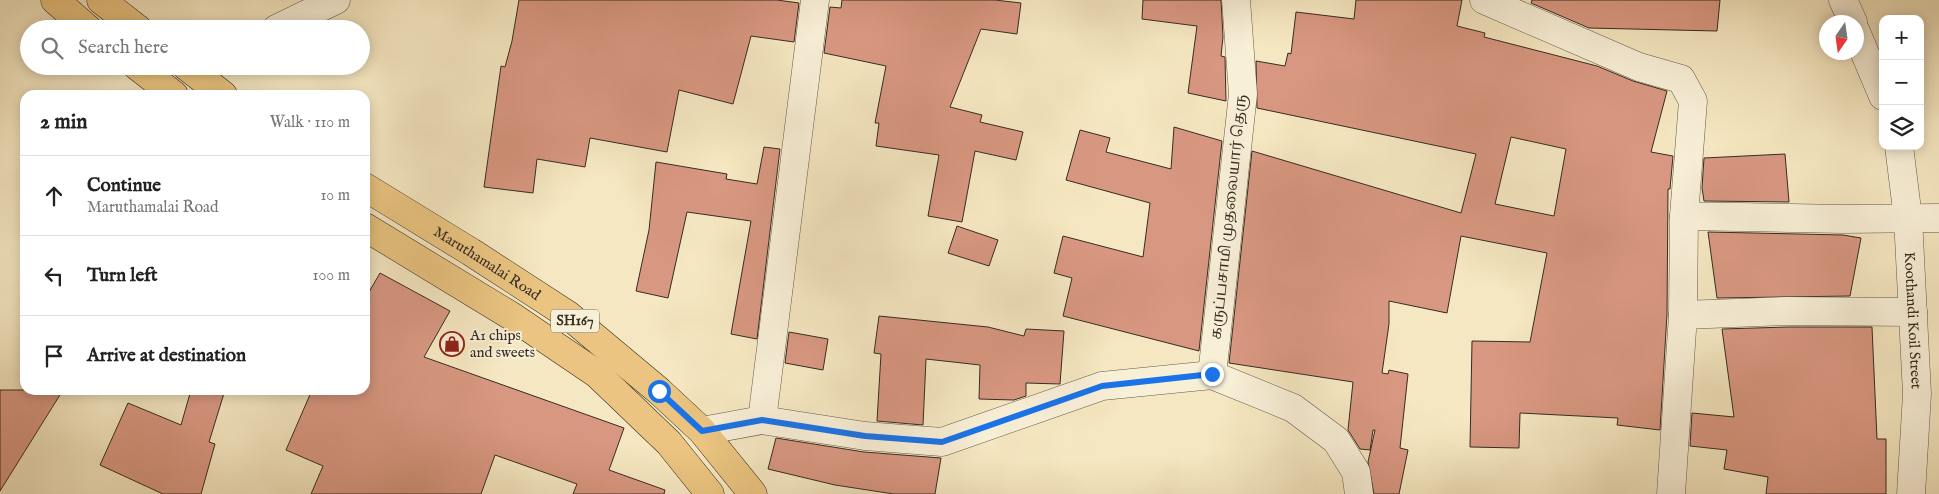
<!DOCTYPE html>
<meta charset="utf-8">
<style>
body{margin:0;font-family:"IM FELL English","Noto Serif Tamil",serif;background:#f6f6f6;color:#222}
.controls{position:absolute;right:15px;top:15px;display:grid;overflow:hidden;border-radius:10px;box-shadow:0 2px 12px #0003}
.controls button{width:45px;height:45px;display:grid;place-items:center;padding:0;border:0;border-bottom:1px solid #e0e0e0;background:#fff;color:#222;font:25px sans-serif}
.compass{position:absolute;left:1819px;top:15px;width:45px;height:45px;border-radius:50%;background:#fff;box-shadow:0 2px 12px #0003;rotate:193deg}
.stop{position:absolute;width:15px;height:15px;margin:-11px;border:4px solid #1a73e8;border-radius:50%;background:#fff}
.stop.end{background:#1a73e8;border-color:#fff;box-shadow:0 1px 5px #0008}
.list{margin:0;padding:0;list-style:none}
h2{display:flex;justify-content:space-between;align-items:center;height:65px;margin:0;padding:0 20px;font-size:21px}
h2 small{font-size:16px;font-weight:400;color:#767676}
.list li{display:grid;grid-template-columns:32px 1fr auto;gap:15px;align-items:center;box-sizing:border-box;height:80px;padding:0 20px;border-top:1px solid #e0e0e0}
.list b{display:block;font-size:19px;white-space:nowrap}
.list p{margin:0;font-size:16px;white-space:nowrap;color:#767676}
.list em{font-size:16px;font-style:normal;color:#767676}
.icon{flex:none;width:28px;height:28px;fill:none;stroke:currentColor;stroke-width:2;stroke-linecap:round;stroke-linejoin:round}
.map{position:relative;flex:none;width:1939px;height:494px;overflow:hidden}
.search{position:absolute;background:#fff;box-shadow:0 2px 12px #0003;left:20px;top:20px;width:350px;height:55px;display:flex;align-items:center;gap:12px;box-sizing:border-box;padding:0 18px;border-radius:28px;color:#767676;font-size:19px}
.panel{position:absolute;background:#fff;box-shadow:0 2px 12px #0003;left:20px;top:90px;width:350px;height:305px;border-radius:15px}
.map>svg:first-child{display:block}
.building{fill:#d89781;stroke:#352c23;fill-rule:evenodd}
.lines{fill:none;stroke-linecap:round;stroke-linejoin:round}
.minor-casing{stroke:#655b4a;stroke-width:29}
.major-casing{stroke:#352c23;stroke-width:29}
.minor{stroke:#f8efd7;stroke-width:28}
.major{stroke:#eac480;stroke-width:28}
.route{stroke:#1a73e8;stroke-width:6}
.labels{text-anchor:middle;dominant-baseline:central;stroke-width:4;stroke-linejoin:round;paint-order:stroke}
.shield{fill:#f8efd7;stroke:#706659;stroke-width:1}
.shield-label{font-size:14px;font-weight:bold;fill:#352c23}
.street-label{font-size:15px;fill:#352c23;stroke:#f8efd7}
.poi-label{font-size:15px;fill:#352c23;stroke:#f8efd7;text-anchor:start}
</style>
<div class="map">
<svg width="1939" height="494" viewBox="0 0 1939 494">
<rect width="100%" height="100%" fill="#f5e7c1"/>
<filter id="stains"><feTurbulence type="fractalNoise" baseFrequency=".004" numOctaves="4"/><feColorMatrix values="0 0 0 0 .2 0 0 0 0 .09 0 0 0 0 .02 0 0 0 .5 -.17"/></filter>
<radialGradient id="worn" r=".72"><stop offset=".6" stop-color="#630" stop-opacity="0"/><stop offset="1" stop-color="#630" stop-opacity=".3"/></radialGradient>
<!-- building -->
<path class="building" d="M519 0H777L799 3 794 42 751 36 733 104 679 90 667 152 590 138 585 167 537 159 533 193 484 187 501 66 505 67 512 41Z
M842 0H995L1021 3 1017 34 981 29 950 107 982 115 980 122 1023 132 1016 160 975 151 962 222 928 216 939 155 876 146 879 123H875L886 66 824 53 830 7 841 8Z
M1143 0H1221L1223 37 1221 56 1225 57 1226 101 1188 93 1197 26 1142 19Z
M1356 0H1462L1457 26 1485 33 1484 37 1597 66 1633 81 1667 91 1651 152 1673 156 1670 189H1668L1667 314 1660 430 1617 425 1618 418 1520 413 1519 448 1470 447 1472 341 1530 342 1547 253 1461 236 1447 313 1389 301V324L1382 373 1388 374 1389 370 1408 374 1400 448 1408 450 1399 494H1374L1368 462 1375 430H1373L1370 450 1360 449 1348 430 1353 382 1229 363 1252 151 1461 213 1476 154 1257 108 1256 61 1285 66 1288 53 1291 54 1296 12 1354 19ZM1511 137 1566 149 1554 216 1495 204Z
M1532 0H1720L1717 31 1589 28 1531 3Z
M1174 127 1222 141 1199 351 1063 316 1072 278 1054 273 1063 236 1143 257 1150 203 1066 180 1080 130 1110 138 1106 152 1171 169Z
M764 147 780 149 757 339 731 334 751 221 687 212 668 298 636 291 649 230 656 162 727 174 726 179 757 184Z
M1785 154 1789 202 1704 201 1702 188 1704 158Z
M957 226 998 240 989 266 948 253Z
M1708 232 1843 235 1861 238 1850 296 1717 298Z
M380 273 450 311 424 357 624 428 609 470 665 490 664 494H573L577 484 495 455 481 494H311L323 466 286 450 312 390H365V299Z
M879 316 988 327 1024 336 1026 329 1064 331 1060 384 1026 383V396L1014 400 979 399 980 365 926 359 923 425 877 421 881 354 874 353Z
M1788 327H1872L1877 439H1886V494H1766L1768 477 1724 469 1727 450 1690 446 1692 413 1734 417 1722 329Z
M789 332 828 339 823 370 785 363Z
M0 390H63L0 491Z
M191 390H225L209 442 215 444 201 494H163L100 465 128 403 181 425Z
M776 438 864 452 941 458 935 494H894L835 485 768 469Z"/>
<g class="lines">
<defs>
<g id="minor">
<path d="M1484 0 1639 67 1681 79 1693 101 1684 216 1843 219 1939 218"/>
<path d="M1843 0 1853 22"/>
<path d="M276 29 336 0"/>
<path d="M1856 32 1883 96"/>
<path id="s1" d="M1899 146 1908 218 1917 394 1911 494"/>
<path d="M1684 216 1683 315 1788 311 1913 312"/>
<path d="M1212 375 1243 94 1236 0"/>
<path d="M762 420 865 436 942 442 1102 386 1212 375 1293 408 1336 440 1356 472 1359 494"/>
<path d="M702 431 762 420 815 0"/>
<path d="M1671 494 1683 315"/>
</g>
<g id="major">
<path d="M55 0 88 29"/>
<path d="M101 0 138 29"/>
<path d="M137 66 174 95"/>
<path d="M186 66 223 95"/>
<path id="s2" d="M365 187 471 252 568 315 659 391 702 431 753 494"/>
<path d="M365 227 513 317 597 374 669 443 710 494"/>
</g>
</defs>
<!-- minor casing -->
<use href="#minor" class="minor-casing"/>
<!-- major casing -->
<use href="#major" class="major-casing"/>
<!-- minor -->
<use href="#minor" class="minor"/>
<!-- major -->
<use href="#major" class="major"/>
</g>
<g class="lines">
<!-- route -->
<path class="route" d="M659 391 702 431 762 420 865 436 942 442 1102 386 1212 374"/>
</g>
<!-- icons -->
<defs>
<symbol id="shop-ring" viewBox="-11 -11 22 22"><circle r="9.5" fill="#f8efd7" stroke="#8f2418" stroke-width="1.5"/><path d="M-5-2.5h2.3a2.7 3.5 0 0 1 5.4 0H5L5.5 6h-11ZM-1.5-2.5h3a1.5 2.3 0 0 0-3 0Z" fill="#8f2418"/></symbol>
</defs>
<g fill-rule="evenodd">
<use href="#shop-ring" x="438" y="330" width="28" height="28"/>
</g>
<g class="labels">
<!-- shield labels -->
<rect class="shield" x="551" y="309.5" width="48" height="23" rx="4"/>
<g class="shield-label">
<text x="575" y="321">SH167</text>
</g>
<!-- street labels -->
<g class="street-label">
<text transform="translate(1229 217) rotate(-84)">கருப்பசாமி முதலையார் தெரு</text>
<text stroke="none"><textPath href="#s2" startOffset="144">Maruthamalai Road</textPath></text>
<text stroke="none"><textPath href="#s1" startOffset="175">Koothandi Koil Street</textPath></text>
</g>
<!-- poi labels -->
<g class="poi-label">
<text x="470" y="335">A1 chips<tspan x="470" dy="17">and sweets</tspan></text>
</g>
</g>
<rect width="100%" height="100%" filter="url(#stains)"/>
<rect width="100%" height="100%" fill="url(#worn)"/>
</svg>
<div class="controls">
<button>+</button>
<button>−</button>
<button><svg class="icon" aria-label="layers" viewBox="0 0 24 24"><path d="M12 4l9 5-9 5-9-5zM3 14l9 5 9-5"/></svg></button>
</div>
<svg class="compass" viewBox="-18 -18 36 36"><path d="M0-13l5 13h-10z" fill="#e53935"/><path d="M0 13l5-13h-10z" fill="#767676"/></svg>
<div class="stop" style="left:659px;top:391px"></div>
<div class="stop end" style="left:1212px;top:374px"></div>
<div class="search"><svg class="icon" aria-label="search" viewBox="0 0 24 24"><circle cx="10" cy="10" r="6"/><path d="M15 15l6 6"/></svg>Search here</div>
<section class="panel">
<h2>2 min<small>Walk · 110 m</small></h2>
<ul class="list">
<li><svg class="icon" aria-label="ahead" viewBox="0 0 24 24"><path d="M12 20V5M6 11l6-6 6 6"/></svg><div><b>Continue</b><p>Maruthamalai Road</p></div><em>10 m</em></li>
<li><svg class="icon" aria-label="left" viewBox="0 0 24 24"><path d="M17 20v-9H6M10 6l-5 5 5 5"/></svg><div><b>Turn left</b></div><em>100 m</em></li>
<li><svg class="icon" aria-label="arrive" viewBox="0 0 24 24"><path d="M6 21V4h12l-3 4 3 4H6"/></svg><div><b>Arrive at destination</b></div></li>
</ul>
</section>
</div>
